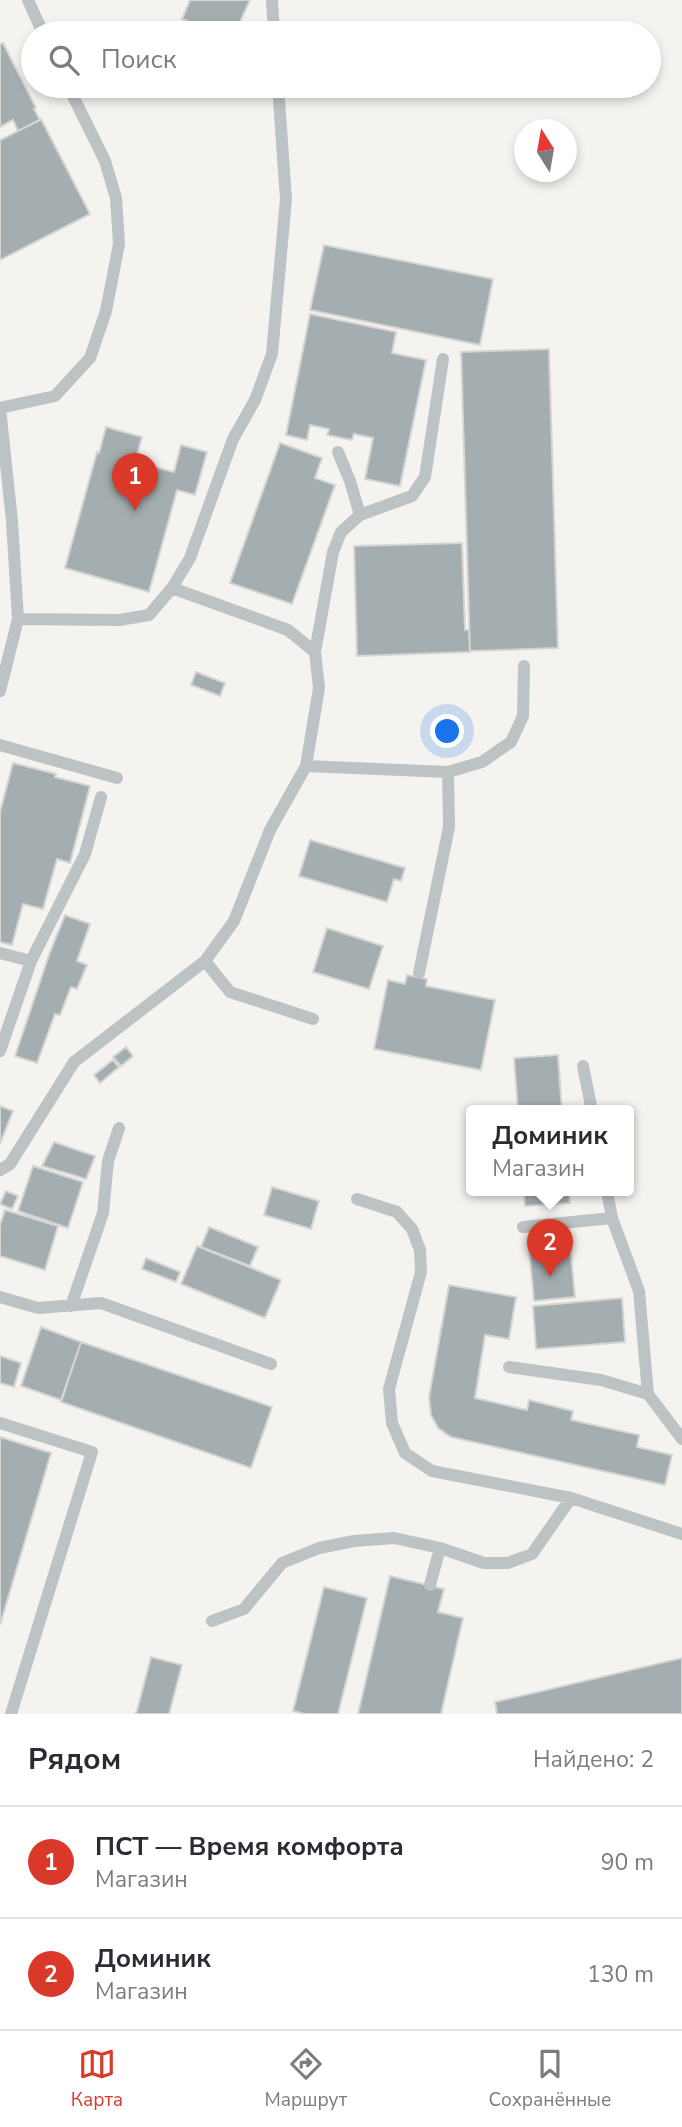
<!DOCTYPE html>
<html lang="ru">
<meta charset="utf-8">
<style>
body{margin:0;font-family:"Nunito Sans",sans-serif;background:#f7f7f7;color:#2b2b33}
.compass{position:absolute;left:514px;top:119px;width:63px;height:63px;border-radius:50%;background:#fff;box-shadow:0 4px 10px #0003;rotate:349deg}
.you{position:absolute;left:448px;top:732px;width:24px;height:24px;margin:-18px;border:5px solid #fff;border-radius:50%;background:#1a73e8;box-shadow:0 0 0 10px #1a73e833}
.badge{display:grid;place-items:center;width:46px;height:46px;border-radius:50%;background:#da392a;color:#fff;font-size:23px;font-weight:700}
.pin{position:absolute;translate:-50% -58px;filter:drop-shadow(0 2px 4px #0008)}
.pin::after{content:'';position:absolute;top:37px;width:24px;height:21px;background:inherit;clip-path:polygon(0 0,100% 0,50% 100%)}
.popup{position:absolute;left:466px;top:1105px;width:168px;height:91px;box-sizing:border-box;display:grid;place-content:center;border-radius:7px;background:#fff;filter:drop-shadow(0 2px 5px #0005);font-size:23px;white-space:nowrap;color:#7c7c81}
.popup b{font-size:26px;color:#2b2b33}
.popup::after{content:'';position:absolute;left:50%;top:100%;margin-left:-14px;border:14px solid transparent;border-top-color:#fff}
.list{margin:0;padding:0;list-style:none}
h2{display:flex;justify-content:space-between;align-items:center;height:91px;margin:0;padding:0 28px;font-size:30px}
h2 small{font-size:23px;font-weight:400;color:#7c7c81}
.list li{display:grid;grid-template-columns:46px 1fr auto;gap:21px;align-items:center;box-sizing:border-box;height:112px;padding:0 28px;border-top:2px solid #e1e1e2}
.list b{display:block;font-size:26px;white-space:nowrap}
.list p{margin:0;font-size:23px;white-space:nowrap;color:#7c7c81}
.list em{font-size:23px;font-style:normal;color:#7c7c81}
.icon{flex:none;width:38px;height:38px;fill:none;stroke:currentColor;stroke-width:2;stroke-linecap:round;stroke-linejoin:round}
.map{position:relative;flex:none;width:682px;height:1714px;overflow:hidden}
.search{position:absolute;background:#fff;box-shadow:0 4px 10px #0003;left:21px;right:21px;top:21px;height:77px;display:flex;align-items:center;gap:18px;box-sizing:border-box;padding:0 24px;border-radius:38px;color:#7c7c81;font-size:26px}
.sheet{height:315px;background:#fff}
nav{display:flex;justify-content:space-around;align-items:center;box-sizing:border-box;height:98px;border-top:2px solid #e1e1e2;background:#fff;font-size:19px;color:#7c7c81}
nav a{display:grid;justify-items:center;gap:4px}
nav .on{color:#da392a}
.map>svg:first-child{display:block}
.building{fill:#a4aeb1;stroke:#d5d5d3;stroke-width:2}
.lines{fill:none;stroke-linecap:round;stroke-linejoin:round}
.service{stroke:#bdc2c4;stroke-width:12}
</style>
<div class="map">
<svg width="682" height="1714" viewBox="0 0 682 1714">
<rect width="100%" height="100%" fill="#f4f3f0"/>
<!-- building -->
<path class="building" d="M190 0H250L235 33H213L182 19Z
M3 43 36 108 34 109 40 120 18 131 13 120 0 127V44Z
M41 119 90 214 0 260V140Z
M324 245 493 279 480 345 310 310Z
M310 314 396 332 392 353 426 360 400 486 365 479 373 438 354 434 352 440 327 435 329 429 310 425 307 440 286 435Z
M549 349 558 648 470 651 461 352Z
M106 427 142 437 135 462 174 472 181 445 207 452 195 495 177 490 149 592 65 568 97 452 99 453Z
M280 443 322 458 315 478 335 485 292 604 230 583Z
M462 543 465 630H469L470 652 357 656 354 546Z
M196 672 225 683 220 696 191 685Z
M13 763 56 774 55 777 90 786 70 863 57 859 43 909 23 904 12 945 0 942V812Z
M310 840 405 868 401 881 394 879 387 902 299 876Z
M65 915 90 924 77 961 87 965 77 989 71 987 60 1015 55 1014 37 1063 15 1056 50 952Z
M327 928 383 946 369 989 313 972Z
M407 975 427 979 426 986 495 1000 481 1070 374 1049 388 980 405 984Z
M126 1047 133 1056 121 1066 113 1057Z
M558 1055 562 1111H518L514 1058Z
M113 1060 119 1067 100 1083 94 1075Z
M0 1106 13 1111 0 1144Z
M54 1142 95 1156 86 1179 42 1166Z
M33 1166 83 1182 68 1228 18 1211Z
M272 1187 319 1201 311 1229 264 1215Z
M6 1191 18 1196 12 1209 0 1204Z
M524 1191H569L570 1203 525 1206Z
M5 1210 58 1226 45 1270 0 1256V1225Z
M209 1227 258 1247 250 1266 201 1247Z
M570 1244 575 1297 534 1301 529 1248Z
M197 1246 281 1280 265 1318 181 1284Z
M146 1258 180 1272 176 1282 142 1269Z
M449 1285 516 1297 509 1339 485 1335 475 1398 527 1410 529 1400 573 1411 571 1420 639 1435 637 1447 672 1455 665 1485 451 1437 438 1428 431 1415 429 1397Z
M622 1298 625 1342 536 1349 533 1306Z
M41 1327 81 1342 61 1400 21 1386Z
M81 1342 272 1407 251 1468 61 1402Z
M0 1356 21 1363 14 1387 0 1383Z
M0 1437 51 1453 0 1625Z
M390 1576 444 1589 438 1612 463 1618 441 1714H358Z
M324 1587 367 1598 338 1714H305L293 1711Z
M151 1657 182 1665 169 1714H136Z
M682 1658V1714H497L495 1702Z"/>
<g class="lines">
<!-- service -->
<path class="service" d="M28 0 43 33
M272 0 274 33
M0 408 55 396 90 358 106 311 119 244 116 198 105 161 68 86
M338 452 350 481 360 515
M18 619 119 620 149 615 172 588 190 558 233 439 255 400 272 354 286 199 278 86
M315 652 333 552 341 532 360 515 412 496 425 477 443 359
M0 691 18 619 12 521 0 408
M0 745 117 778
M306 766 448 772 482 762 511 742 523 716 524 666
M0 953 31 961
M205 961 230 992 313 1019
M419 973 449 827 448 772
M0 1051 31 961 85 854 101 797
M583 1066 592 1111
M0 1170 10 1164 74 1062 205 961 234 921 270 830 306 766 319 688 315 652 288 630 172 588
M607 1191 612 1218 639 1291 648 1394
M357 1199 397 1212 412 1229 420 1250 421 1272 389 1389 392 1423 405 1453 432 1471 571 1498 682 1534
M523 1227 612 1218
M0 1297 38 1308 101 1303 271 1364
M71 1306 103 1213 108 1161 119 1128
M509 1367 601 1380 648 1394 682 1439
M0 1423 92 1452 11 1714
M430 1585 440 1548
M212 1621 244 1609 282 1563 319 1548 354 1541 394 1538 440 1548 484 1563H508L532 1554 571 1498"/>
</g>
</svg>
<svg class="compass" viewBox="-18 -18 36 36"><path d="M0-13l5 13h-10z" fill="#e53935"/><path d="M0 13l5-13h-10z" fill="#7c7c81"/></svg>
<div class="you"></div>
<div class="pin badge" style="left:135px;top:511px">1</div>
<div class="pin badge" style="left:550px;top:1277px">2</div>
<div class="popup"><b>Доминик</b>Магазин</div>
<div class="search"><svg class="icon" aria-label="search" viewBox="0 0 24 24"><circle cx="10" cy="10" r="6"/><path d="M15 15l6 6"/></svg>Поиск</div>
</div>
<section class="sheet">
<h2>Рядом<small>Найдено: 2</small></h2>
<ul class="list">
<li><span class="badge">1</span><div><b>ПСТ — Время комфорта</b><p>Магазин</p></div><em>90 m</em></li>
<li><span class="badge">2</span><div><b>Доминик</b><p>Магазин</p></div><em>130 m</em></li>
</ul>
</section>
<nav>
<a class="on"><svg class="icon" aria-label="map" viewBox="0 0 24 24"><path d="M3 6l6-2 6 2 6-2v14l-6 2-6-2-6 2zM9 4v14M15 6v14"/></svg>Карта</a>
<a><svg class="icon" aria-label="directions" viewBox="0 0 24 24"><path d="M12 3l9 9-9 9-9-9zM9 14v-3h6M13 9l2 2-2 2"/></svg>Маршрут</a>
<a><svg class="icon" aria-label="saved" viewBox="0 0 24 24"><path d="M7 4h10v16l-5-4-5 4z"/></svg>Сохранённые</a>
</nav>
